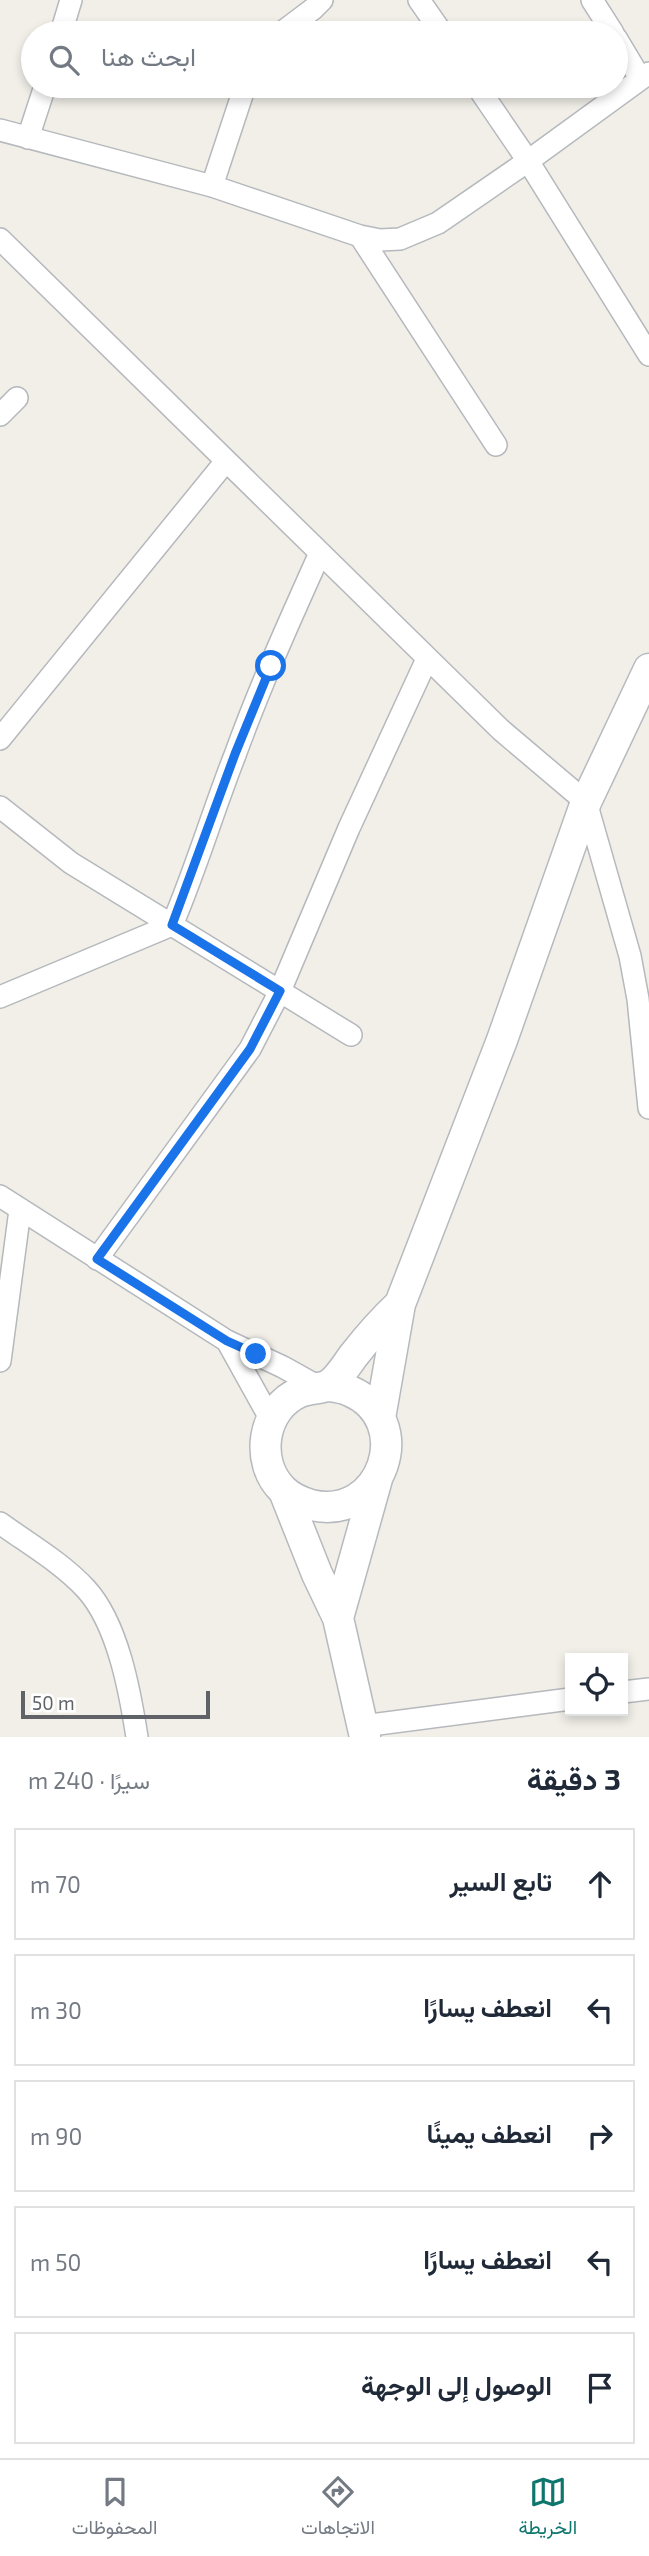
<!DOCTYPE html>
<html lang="ar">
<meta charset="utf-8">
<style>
body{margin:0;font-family:"Exo 2",Vazirmatn,sans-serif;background:#f2f2f3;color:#1f2937;direction:rtl}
.controls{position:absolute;right:21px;bottom:21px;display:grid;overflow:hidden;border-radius:0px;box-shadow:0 4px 10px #0003}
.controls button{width:63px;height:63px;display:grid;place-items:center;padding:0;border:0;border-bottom:2px solid #e0e1e3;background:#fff;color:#1f2937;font:35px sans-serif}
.scale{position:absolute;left:21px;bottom:18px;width:189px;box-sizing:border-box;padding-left:7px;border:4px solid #5f6368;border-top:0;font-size:19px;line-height:24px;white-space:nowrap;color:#5f6368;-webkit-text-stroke:5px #fff;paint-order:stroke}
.stop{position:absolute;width:21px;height:21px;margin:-16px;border:5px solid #1a73e8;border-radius:50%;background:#fff}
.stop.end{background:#1a73e8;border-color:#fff;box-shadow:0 2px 7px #0008}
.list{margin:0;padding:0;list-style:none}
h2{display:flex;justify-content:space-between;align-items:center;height:91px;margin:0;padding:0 28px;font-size:30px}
h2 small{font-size:23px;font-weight:400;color:#747a83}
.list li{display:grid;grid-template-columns:46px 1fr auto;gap:21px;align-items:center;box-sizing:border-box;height:112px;margin:0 14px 14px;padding:0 14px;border:2px solid #e0e1e3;border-radius:0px}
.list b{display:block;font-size:26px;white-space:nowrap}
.list em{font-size:23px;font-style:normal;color:#747a83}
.icon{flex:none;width:38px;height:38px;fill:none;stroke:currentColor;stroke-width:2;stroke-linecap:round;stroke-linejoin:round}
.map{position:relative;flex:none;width:649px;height:1737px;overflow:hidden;direction:ltr}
.search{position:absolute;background:#fff;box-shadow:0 4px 10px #0003;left:21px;right:21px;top:21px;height:77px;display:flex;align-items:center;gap:18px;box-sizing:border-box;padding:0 24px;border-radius:38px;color:#747a83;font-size:26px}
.sheet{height:721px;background:#fff}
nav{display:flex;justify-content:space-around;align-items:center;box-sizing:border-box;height:98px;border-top:2px solid #e0e1e3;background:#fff;font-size:19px;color:#747a83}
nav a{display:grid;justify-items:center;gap:4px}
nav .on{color:#0f766e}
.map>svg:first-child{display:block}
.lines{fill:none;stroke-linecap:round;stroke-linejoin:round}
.street-casing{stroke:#b5b8bc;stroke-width:24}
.secondary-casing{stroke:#b6babf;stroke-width:33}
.street{stroke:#fff;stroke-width:21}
.secondary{stroke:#fff;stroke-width:30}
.route{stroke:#1a73e8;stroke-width:9}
</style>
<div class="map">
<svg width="649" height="1737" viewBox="0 0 649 1737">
<rect width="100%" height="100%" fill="#f1efe8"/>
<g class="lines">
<defs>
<path id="street" d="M419 0 442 33
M592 0 613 33
M61 33 71 0
M281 33 313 9 322 0
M616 38 640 78
M477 86 528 161 649 355
M0 130 212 186 360 236 380 240 400 239 438 223 528 161 649 73
M28 138 45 86
M212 186 245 86
M360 236 496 445
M0 239 501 730 586 802 630 956 638 999 649 1108
M0 415 17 398
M0 739 226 461
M0 807 71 863 351 1035
M0 997 172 925C196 869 213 811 235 755 260 686 290 620 320 553
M0 1196 227 1341 283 1367 317 1386
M97 1259 250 1049 280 991 349 828 427 659
M227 1341 271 1420
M0 1361 20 1210
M0 1523C29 1544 62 1563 86 1589 118 1624 130 1692 137 1737
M623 1692 649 1689
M363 1726 570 1699"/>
<path id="secondary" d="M329 1386C336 1387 344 1388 350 1391 417 1420 383 1522 311 1505 301 1502 290 1497 283 1490 254 1462 262 1408 300 1392 309 1388 324 1389 330 1384 339 1378 347 1364 354 1355 368 1337 383 1320 400 1304
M380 1418 400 1304 502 1040 586 802 649 669
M284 1491 317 1574 338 1618 365 1737
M338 1618 377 1479"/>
</defs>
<!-- street casing -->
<use href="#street" class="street-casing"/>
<!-- secondary casing -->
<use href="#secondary" class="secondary-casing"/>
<!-- street -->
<use href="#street" class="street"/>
<!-- secondary -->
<use href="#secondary" class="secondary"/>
</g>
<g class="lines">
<!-- route -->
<path class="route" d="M256 1354 227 1341 97 1259 250 1049 280 991 172 925 235 754 271 666"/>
</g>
</svg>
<div class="controls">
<button><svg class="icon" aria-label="locate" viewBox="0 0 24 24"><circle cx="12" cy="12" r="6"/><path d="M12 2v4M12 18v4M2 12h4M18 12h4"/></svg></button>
</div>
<div class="scale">50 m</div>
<div class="stop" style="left:271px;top:666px"></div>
<div class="stop end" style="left:256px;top:1354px"></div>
<div class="search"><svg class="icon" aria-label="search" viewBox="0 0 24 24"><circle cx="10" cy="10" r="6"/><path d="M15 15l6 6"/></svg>ابحث هنا</div>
</div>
<section class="sheet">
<h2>3 دقيقة<small>سيرًا · 240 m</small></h2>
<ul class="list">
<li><svg class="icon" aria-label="ahead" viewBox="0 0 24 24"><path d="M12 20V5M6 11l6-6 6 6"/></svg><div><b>تابع السير</b></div><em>70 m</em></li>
<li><svg class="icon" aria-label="left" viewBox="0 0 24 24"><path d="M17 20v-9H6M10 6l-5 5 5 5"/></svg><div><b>انعطف يسارًا</b></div><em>30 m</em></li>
<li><svg class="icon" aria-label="right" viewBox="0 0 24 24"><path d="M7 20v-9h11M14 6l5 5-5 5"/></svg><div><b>انعطف يمينًا</b></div><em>90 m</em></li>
<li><svg class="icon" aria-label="left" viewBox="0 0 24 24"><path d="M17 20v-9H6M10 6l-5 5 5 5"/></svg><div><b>انعطف يسارًا</b></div><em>50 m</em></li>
<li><svg class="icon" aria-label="arrive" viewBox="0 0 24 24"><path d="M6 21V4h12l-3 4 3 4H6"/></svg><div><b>الوصول إلى الوجهة</b></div></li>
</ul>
</section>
<nav>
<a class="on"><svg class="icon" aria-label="map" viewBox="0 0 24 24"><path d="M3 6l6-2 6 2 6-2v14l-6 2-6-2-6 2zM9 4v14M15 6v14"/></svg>الخريطة</a>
<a><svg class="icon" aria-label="directions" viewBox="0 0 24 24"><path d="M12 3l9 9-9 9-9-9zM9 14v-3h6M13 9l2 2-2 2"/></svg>الاتجاهات</a>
<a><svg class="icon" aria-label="saved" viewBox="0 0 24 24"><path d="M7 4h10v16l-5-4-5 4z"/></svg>المحفوظات</a>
</nav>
